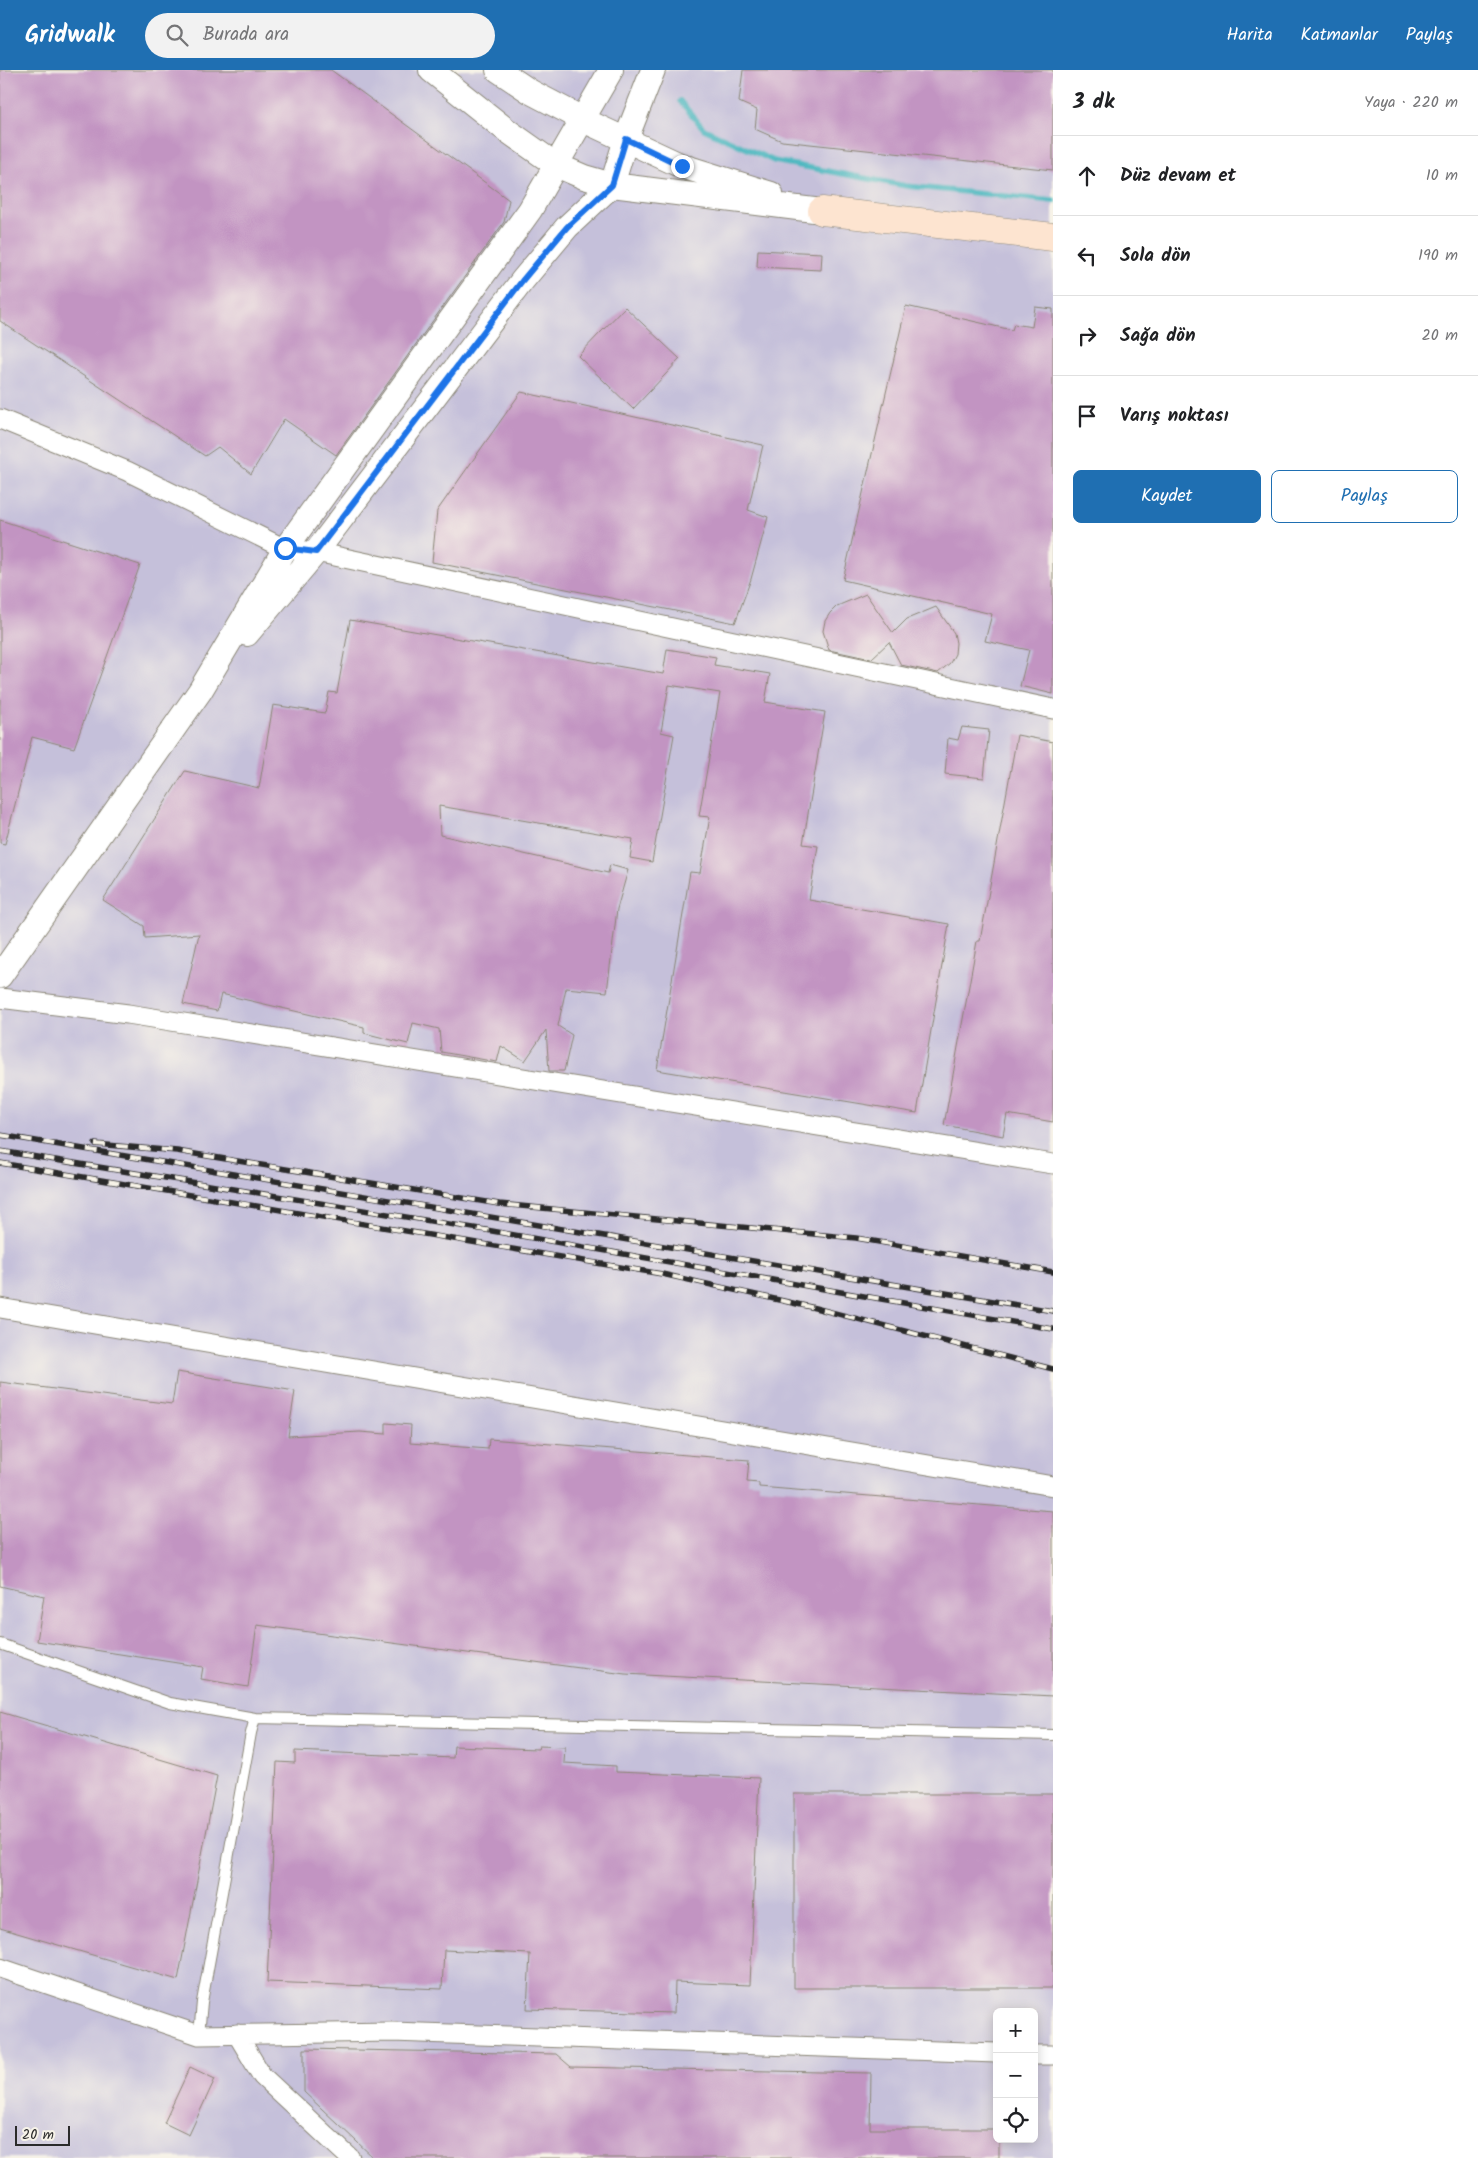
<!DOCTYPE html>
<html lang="tr">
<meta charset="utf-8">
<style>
body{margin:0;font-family:Kalam,sans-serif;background:#f2f2f2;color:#202124}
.controls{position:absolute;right:15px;bottom:15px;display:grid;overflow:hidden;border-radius:8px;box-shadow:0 2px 12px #0003}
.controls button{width:45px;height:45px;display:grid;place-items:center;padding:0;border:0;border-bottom:1px solid #e0e0e0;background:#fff;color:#202124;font:25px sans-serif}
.scale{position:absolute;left:15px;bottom:12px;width:55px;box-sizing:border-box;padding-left:5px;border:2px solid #2b2b2b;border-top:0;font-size:14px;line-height:18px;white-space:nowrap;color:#2b2b2b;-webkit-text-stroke:4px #f7f3e8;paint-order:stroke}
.stop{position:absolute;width:15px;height:15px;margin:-11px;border:4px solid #1a73e8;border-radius:50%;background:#fff}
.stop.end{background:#1a73e8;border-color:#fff;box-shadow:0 1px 5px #0008}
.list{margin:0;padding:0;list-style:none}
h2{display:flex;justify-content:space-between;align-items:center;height:65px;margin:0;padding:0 20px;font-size:21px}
h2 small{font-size:16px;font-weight:400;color:#757577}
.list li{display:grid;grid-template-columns:32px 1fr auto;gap:15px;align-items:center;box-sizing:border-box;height:80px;padding:0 20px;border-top:1px solid #e0e0e0}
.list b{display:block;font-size:19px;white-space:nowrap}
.list em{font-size:16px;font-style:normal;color:#757577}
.actions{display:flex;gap:10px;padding:15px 20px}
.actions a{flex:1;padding:11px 0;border:1px solid #1f6fb2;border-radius:8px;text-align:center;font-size:18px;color:#1f6fb2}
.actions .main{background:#1f6fb2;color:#fff}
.icon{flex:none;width:28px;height:28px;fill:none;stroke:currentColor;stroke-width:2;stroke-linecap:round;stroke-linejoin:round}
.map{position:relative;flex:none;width:1053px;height:2088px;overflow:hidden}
header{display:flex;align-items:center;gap:30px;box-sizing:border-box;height:70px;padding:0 25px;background:#1f6fb2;color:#fff}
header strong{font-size:24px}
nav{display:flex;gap:28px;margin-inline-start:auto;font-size:18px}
.search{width:350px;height:45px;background:#f2f2f2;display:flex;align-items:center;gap:12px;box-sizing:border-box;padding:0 18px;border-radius:28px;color:#757577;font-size:19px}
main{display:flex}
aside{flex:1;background:#fff}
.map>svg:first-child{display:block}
.industrial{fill:#c5c0da;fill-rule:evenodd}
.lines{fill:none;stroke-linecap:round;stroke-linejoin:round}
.stream{stroke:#46b5bf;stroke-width:5.5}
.building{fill:#c294c2}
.service-casing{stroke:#8a8676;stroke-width:12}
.minor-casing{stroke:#8a8676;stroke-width:21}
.tertiary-casing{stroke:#8a8676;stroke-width:26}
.secondary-casing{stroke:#8a8676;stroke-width:29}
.service{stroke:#fff;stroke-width:10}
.minor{stroke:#fff;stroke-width:19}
.tertiary{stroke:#fff;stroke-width:24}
.secondary{stroke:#fde4d0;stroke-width:28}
.rail-casing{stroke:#2b2b2b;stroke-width:5.5}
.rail{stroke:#f7f3e8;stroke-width:4;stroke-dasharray:11;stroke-linecap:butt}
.route{stroke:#1a73e8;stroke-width:6}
</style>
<header>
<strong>Gridwalk</strong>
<div class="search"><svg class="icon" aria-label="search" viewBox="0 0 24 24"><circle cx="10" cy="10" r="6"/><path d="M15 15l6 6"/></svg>Burada ara</div>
<nav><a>Harita</a><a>Katmanlar</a><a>Paylaş</a></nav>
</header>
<main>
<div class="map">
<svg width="1053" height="2088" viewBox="0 0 1053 2088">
<rect width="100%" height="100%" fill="#f7f3e8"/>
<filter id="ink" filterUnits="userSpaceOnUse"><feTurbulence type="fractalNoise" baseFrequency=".02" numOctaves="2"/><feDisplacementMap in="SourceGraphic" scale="10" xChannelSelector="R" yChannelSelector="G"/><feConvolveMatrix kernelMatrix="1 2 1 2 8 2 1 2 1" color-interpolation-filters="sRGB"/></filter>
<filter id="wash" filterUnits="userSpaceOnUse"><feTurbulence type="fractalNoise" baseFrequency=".0096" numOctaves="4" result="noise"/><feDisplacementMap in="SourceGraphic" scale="20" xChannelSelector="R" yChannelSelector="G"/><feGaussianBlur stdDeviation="1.12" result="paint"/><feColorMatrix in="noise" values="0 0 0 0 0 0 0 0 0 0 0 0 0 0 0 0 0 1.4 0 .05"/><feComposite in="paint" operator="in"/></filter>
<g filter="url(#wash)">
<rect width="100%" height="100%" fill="#e8e2c0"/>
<!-- industrial -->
<path class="industrial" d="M0 0H1053V2088H0ZM997 1942H1034V2069H997Z"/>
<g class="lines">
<!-- stream -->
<path class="stream" d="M680 31 704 59 774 91 906 116 1053 131"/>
</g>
<g id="blocks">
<!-- building -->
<path class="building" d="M0 0H331L509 130 504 152 336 385 284 349 251 404 218 377 205 386 0 251Z
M743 0H1053V100L782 71 755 59 757 40 739 32Z
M758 180 822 183 821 200 757 197Z
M906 236 1012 260 1014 254 1032 257 1035 237 1053 239V624L1020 616 1029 580 985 571 992 544 843 510Z
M625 237 680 289 633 339 578 286Z
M521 322 763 375 748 440 768 447 751 509 735 553 432 492 437 441Z
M0 450 140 495 74 678 32 667 5 774 0 773Z
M866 524 893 563 907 549 936 537 954 563 956 573 955 584 950 593 938 603 901 595 889 572 871 589 829 580 823 561 825 551 830 543 837 536Z
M350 550 663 604 667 579 716 587 714 595 770 604 765 632 825 642 803 774 818 776 809 830 949 854 917 1043 657 1000 690 802 700 803 710 747 699 746 720 623 669 615 661 662 674 665 652 792 630 788 633 769 439 736 440 765 608 803 610 795 628 800 617 839 607 922 566 918 558 956 572 965 564 1001H549L546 960 525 991 501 976 497 992 441 982 439 959 413 953 408 974 364 963V957L221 924 217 941 183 934 199 864 145 868 144 856 103 830 185 701 259 718 273 635 325 643 329 622 337 623Z
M962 657 989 660 984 708 945 704 948 668 958 670Z
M1017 665 1053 672V1052L1007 1044 1003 1066 944 1055 977 871H980Z
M177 1302 295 1321 288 1366 360 1362 386 1364V1353L411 1355 410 1373 488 1379 489 1369 749 1390 747 1412 759 1413V1417L1053 1441V1626L625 1604 257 1555 248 1617 201 1609 203 1597 37 1571 44 1526 0 1516V1312L172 1334Z
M0 1642 217 1706 178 1910 0 1858Z
M454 1676 538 1679 539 1676 565 1677 564 1693 616 1696V1702L759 1708 750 1915 675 1912 674 1943 527 1939 530 1884 444 1880 442 1919 267 1912 277 1692 295 1693V1681L453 1688Z
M794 1724H1053V1918H794Z
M304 1979 556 1984 571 1997 871 2003 870 2059H997V2069H999V2088H374L304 2022Z
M190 1997 215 2009 189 2065 164 2053Z"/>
</g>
</g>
<g filter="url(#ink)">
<use href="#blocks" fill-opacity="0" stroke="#8a8676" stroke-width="1"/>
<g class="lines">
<defs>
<path id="service" d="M0 1574 170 1633 255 1648 1053 1665
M199 1965 202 1932 251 1663 255 1648"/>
<path id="minor" d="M0 349 127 401 285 479 316 482 1053 639
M0 928 128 944 1053 1094
M0 1238 1053 1416
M0 1898 199 1965 392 1962 997 1983
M237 1964 262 2006 350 2088
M1034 1985H1053"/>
<path id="tertiary" d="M431 0 505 59 556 95 584 107 612 115 822 141
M498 0 531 22 594 55 682 96 771 124
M247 564 316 482 522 211 567 157 612 115 626 69 653 0
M0 906 200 621 285 479 530 140 611 0"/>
<path id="secondary" d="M822 141 1053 167"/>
</defs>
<!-- service casing -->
<use href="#service" class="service-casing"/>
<!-- minor casing -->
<use href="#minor" class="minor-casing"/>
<!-- tertiary casing -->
<use href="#tertiary" class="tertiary-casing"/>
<!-- secondary casing -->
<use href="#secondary" class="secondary-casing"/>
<!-- service -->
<use href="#service" class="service"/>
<!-- minor -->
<use href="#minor" class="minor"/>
<!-- tertiary -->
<use href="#tertiary" class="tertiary"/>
<!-- secondary -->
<use href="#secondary" class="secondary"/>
<defs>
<path id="rail" d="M0 1065 1053 1241
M95 1074 177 1081 499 1134 856 1168 1053 1202
M0 1081 492 1161 1053 1259
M0 1093 662 1204 815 1238 1053 1299"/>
</defs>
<!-- rail casing -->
<use href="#rail" class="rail-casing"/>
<!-- rail -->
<use href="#rail" class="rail"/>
</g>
</g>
<g class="lines" filter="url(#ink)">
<!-- route -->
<path class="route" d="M285 478 316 482 522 211 567 157 612 115 626 69 682 96"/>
</g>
</svg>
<div class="controls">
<button>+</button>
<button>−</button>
<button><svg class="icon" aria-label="locate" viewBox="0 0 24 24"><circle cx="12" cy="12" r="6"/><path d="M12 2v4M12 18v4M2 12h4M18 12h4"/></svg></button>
</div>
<div class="scale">20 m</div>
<div class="stop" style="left:285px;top:478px"></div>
<div class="stop end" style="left:682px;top:96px"></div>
</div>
<aside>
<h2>3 dk<small>Yaya · 220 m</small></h2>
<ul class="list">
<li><svg class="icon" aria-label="ahead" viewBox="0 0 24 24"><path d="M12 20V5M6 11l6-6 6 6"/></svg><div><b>Düz devam et</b></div><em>10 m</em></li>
<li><svg class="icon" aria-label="left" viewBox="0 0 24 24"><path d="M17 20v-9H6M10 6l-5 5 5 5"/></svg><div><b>Sola dön</b></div><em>190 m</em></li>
<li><svg class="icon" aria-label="right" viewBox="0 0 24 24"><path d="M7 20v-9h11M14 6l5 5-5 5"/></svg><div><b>Sağa dön</b></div><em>20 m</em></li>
<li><svg class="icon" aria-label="arrive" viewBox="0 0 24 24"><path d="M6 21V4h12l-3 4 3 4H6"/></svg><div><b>Varış noktası</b></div></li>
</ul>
<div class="actions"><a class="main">Kaydet</a><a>Paylaş</a></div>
</aside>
</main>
